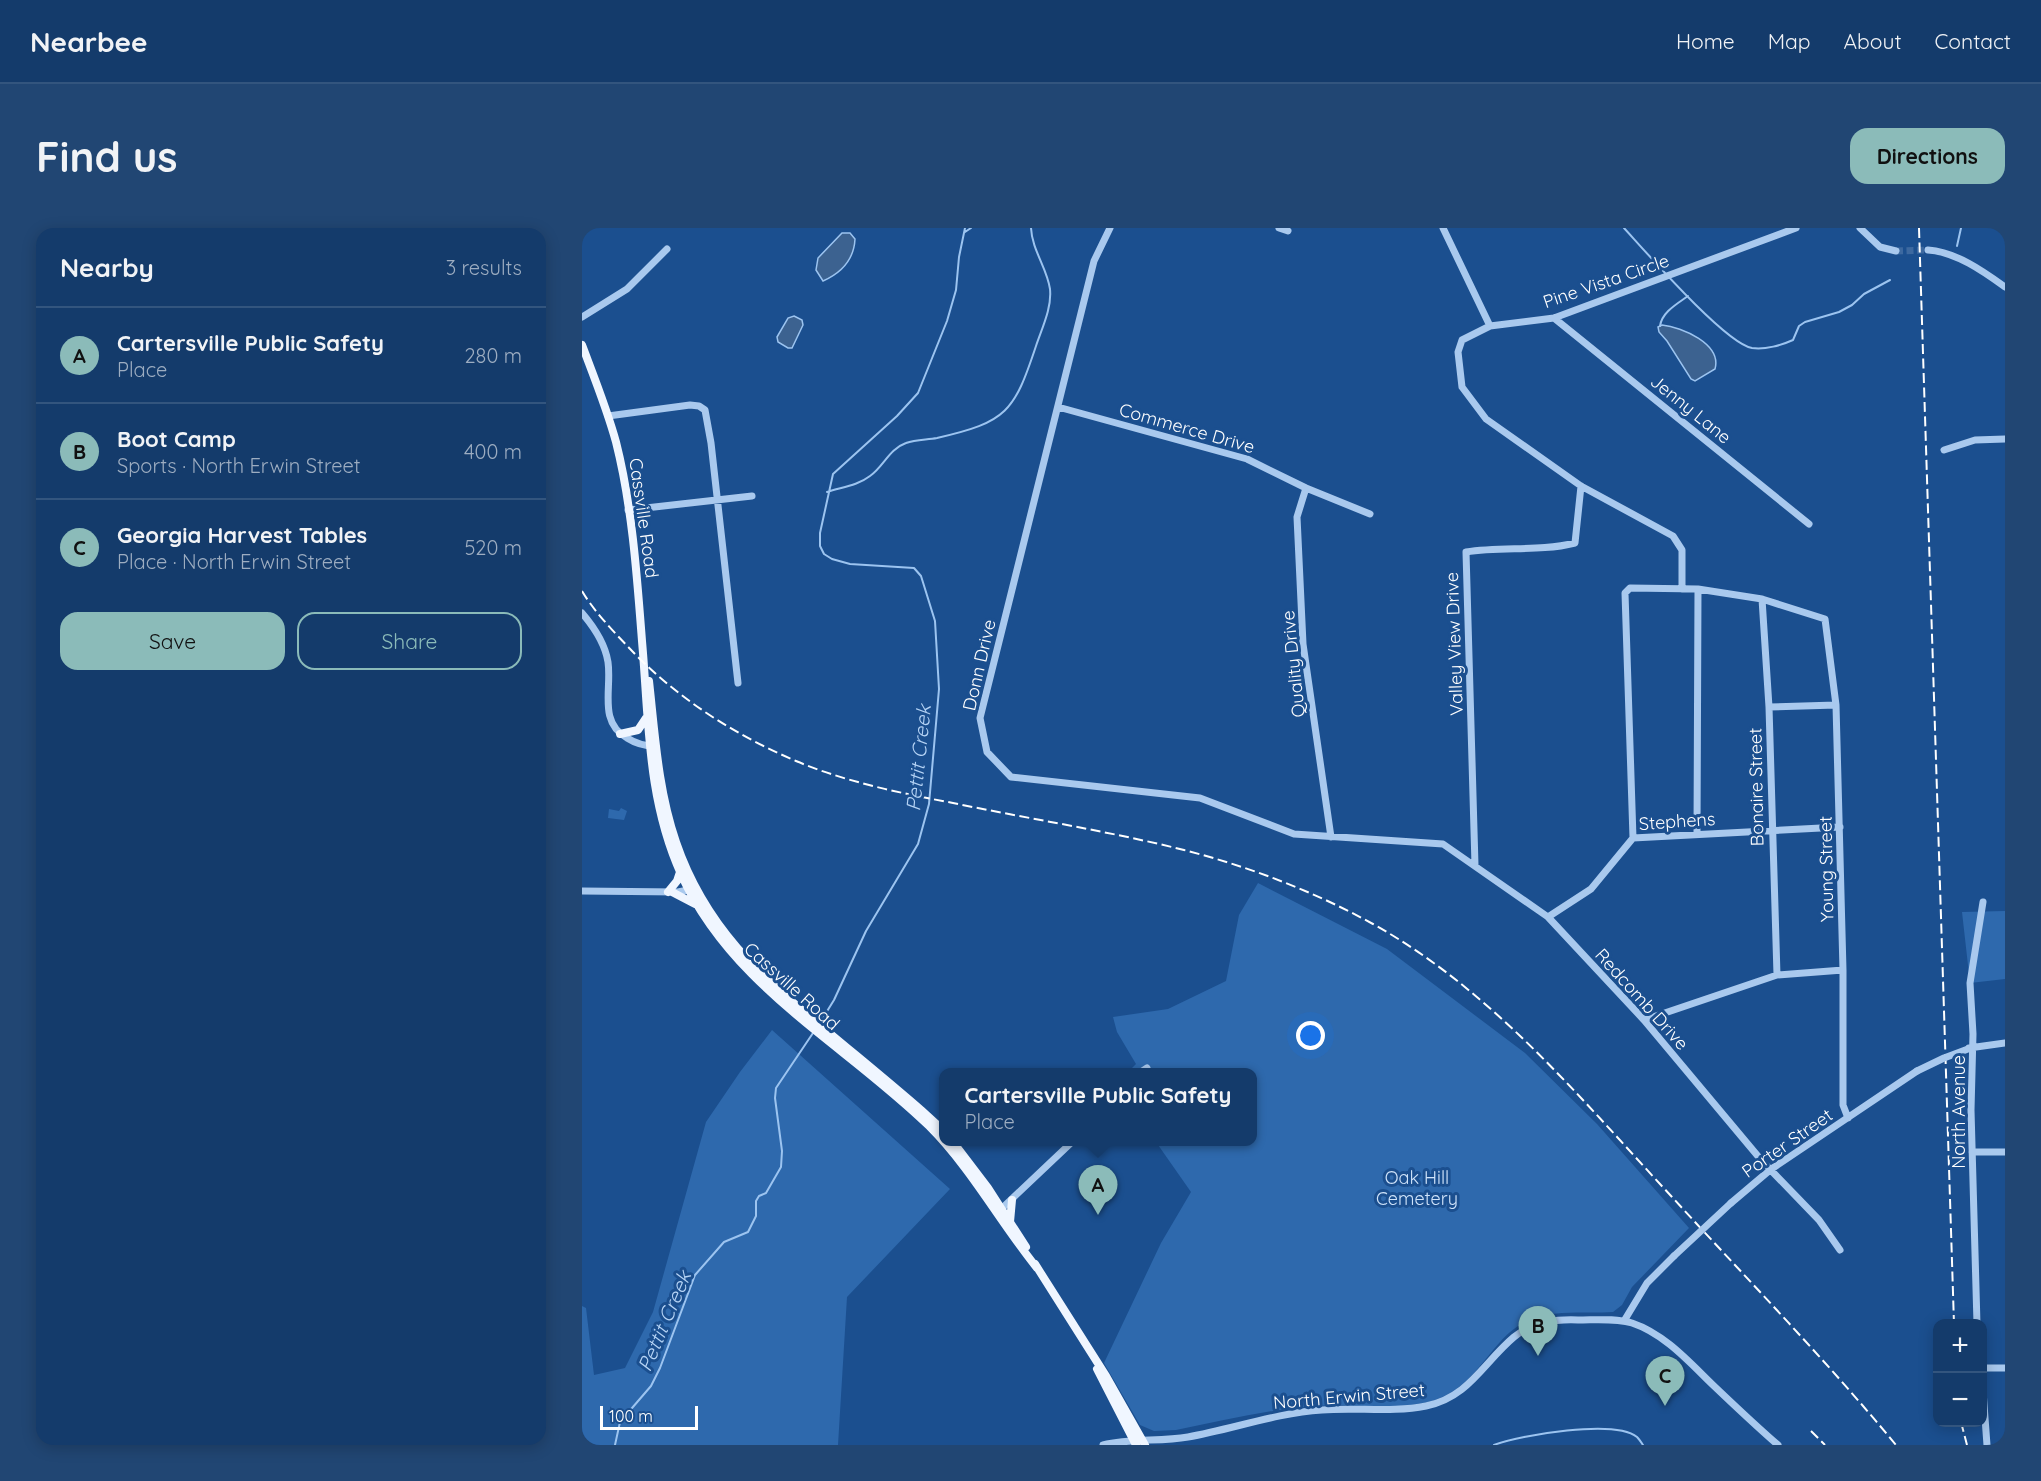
<!DOCTYPE html>
<meta charset="utf-8">
<style>
body{margin:0;font-family:Quicksand,sans-serif;background:#214673;color:#f1f3f6}
.controls{position:absolute;right:18px;bottom:18px;display:grid;overflow:hidden;border-radius:12px;box-shadow:0 3px 15px #0003}
.controls button{width:54px;height:54px;display:grid;place-items:center;padding:0;border:0;border-bottom:2px solid #33557e;background:#143b6b;color:#f1f3f6;font:30px sans-serif}
.scale{position:absolute;left:18px;bottom:15px;width:98px;box-sizing:border-box;padding-left:6px;border:3px solid #fff;border-top:0;font-size:16px;line-height:21px;white-space:nowrap;color:#fff;-webkit-text-stroke:4px #1b4f8f;paint-order:stroke}
.you{position:absolute;left:729px;top:808px;width:21px;height:21px;margin:-15px;border:4px solid #fff;border-radius:50%;background:#1a73e8;box-shadow:0 0 0 9px #1a73e833}
.badge{display:grid;place-items:center;width:39px;height:39px;border-radius:50%;background:#8bbbb9;color:#111;font-size:20px;font-weight:700}
.pin{position:absolute;translate:-50% -50px;filter:drop-shadow(0 2px 3px #0008)}
.pin::after{content:'';position:absolute;top:32px;width:21px;height:18px;background:inherit;clip-path:polygon(0 0,100% 0,50% 100%)}
.popup{position:absolute;left:357px;top:840px;width:318px;height:78px;box-sizing:border-box;display:grid;place-content:center;border-radius:12px;background:#143b6b;filter:drop-shadow(0 2px 4px #0005);font-size:20px;white-space:nowrap;color:#9dadc1}
.popup b{font-size:22px;color:#f1f3f6}
.popup::after{content:'';position:absolute;left:50%;top:100%;margin-left:-12px;border:12px solid transparent;border-top-color:#143b6b}
.list{margin:0;padding:0;list-style:none}
h2{display:flex;justify-content:space-between;align-items:center;height:78px;margin:0;padding:0 24px;font-size:26px}
h2 small{font-size:20px;font-weight:400;color:#9dadc1}
.list li{display:grid;grid-template-columns:39px 1fr auto;gap:18px;align-items:center;box-sizing:border-box;height:96px;padding:0 24px;border-top:2px solid #33557e}
.list b{display:block;font-size:22px;white-space:nowrap}
.list p{margin:0;font-size:20px;white-space:nowrap;color:#9dadc1}
.list em{font-size:20px;font-style:normal;color:#9dadc1}
.actions{display:flex;gap:12px;padding:18px 24px}
.actions a{flex:1;padding:14px 0;border:2px solid #8bbbb9;border-radius:18px;text-align:center;font-size:21px;color:#8bbbb9}
.actions .main{background:#8bbbb9;color:#111}
.map{position:relative;flex:none;width:1423px;height:1217px;overflow:hidden;border-radius:18px}
header{display:flex;align-items:center;gap:36px;box-sizing:border-box;height:84px;padding:0 30px;background:#143b6b;border-bottom:2px solid #33557e}
header strong{font-size:28px}
nav{display:flex;gap:33px;margin-inline-start:auto;font-size:21px}
.intro{display:flex;align-items:center;justify-content:space-between;box-sizing:border-box;height:144px;padding:0 36px}
h1{margin:0;font-size:42px}
.button{padding:15px 27px;border-radius:18px;background:#8bbbb9;color:#111;font-size:21px;font-weight:700}
main{display:flex;gap:36px;padding:0 36px}
aside{flex:1;background:#143b6b;border-radius:18px;box-shadow:0 3px 15px #0003}
.map>svg:first-child{display:block}
.green{fill:#2e69ad}
.water{fill:#3c6290;stroke:#9cc4f0;stroke-width:1.5}
.lines{fill:none;stroke-linecap:round;stroke-linejoin:round}
.stream{stroke:#9cc4f0;stroke-width:2}
.minor-tunnel{stroke:#3d69a0;stroke-width:7;stroke-dasharray:7 3.5;stroke-linecap:butt}
.minor{stroke:#a9c9ee;stroke-width:7}
.major{stroke:#f0f6ff;stroke-width:8}
.rail{stroke:#fff;stroke-width:2;stroke-dasharray:10 4.5;stroke-linecap:butt}
.minor-bridge{stroke:#a9c9ee;stroke-width:7}
.labels{text-anchor:middle;dominant-baseline:central;stroke-width:6;stroke-linejoin:round;paint-order:stroke}
.street-label{font-size:18px;fill:#fff;stroke:#1b4f8f}
.park-label{font-size:18px;fill:#cfe3fa;stroke:#1b4f8f}
.water-label{font-size:20px;font-style:italic;fill:#b5d3f5;stroke:#1b4f8f}
</style>
<header>
<strong>Nearbee</strong>
<nav><a>Home</a><a>Map</a><a>About</a><a>Contact</a></nav>
</header>
<div class="intro"><h1>Find us</h1><a class="button">Directions</a></div>
<main>
<aside>
<h2>Nearby<small>3 results</small></h2>
<ul class="list">
<li><span class="badge">A</span><div><b>Cartersville Public Safety</b><p>Place</p></div><em>280 m</em></li>
<li><span class="badge">B</span><div><b>Boot Camp</b><p>Sports · North Erwin Street</p></div><em>400 m</em></li>
<li><span class="badge">C</span><div><b>Georgia Harvest Tables</b><p>Place · North Erwin Street</p></div><em>520 m</em></li>
</ul>
<div class="actions"><a class="main">Save</a><a>Share</a></div>
</aside>
<div class="map">
<svg width="1423" height="1217" viewBox="0 0 1423 1217">
<rect width="100%" height="100%" fill="#1b4f8f"/>
<!-- green -->
<path class="green" d="M39 580 45 583 42 592 26 590 27 581 37 583Z
M676 655 805 721 943 825 1015 896 1107 1000 1050 1059 1040 1077 1031 1084C1003 1086 971 1081 945 1093 908 1110 899 1156 853 1172 815 1184 773 1175 734 1178 687 1181 640 1193 594 1202L572 1203 558 1197 522 1135 579 1015 609 964 574 914H670V844H546L554 836 535 804 531 789 586 781 644 753 657 687Z
M1423 683V751L1388 755 1380 684Z
M190 802 368 961 265 1069 256 1217H0V1078L4 1080 12 1147 43 1140 71 1084 124 894 158 844Z"/>
<!-- water -->
<path class="water" d="M260 5H268L273 11C272 31 259 45 241 53L234 42 236 30Z
M212 88 220 92 221 97 210 120H206L196 114 195 109 206 90Z
M1080 97C1100 99 1140 116 1133 141L1113 153 1109 151 1085 113 1077 104 1076 99Z"/>
<g class="lines">
<!-- stream -->
<path class="stream" d="M1042 0C1064 24 1143 115 1170 120 1183 122 1200 117 1211 112L1217 98 1223 94 1257 84 1270 77 1282 66 1308 52
M383 4 389 0
M1375 18 1379 0
M1078 98C1080 84 1095 76 1106 68
M245 264C260 259 275 258 288 248 302 238 307 221 324 215 334 211 345 212 355 210 425 194 432 184 454 118 460 100 470 80 468 61 465 40 450 22 449 0
M239 793 252 772 284 703 336 616 347 576 357 461 353 393 339 348 332 340 268 336 250 331 242 326 238 318V305L251 246 315 188 336 165 365 93 374 62 377 29 383 0
M33 1217 38 1194 69 1158 78 1140 113 1047 142 1014 166 1004 174 988V973L177 968 184 965 199 939 200 923 193 870 194 860 231 805
M912 1217C938 1207 1033 1191 1055 1209 1057 1211 1059 1214 1061 1217"/>
<!-- minor-tunnel -->
<path class="minor-tunnel" d="M1314 23 1346 22"/>
<!-- minor -->
<path class="minor" d="M528 0 512 33 398 490 405 524 429 549 618 570 712 606 861 616 966 689 1062 792 1180 933 1237 992 1258 1022
M697 0 706 3
M861 0 908 98
M1278 0 1298 19 1314 23
M1346 22C1374 24 1401 43 1423 59
M0 89 45 61 85 21
M972 90 1227 296
M476 179 665 231 724 260 788 286
M26 188 108 177 117 178 123 182 129 215 156 455
M1362 222 1393 212 1423 211
M724 260 715 289 721 416 749 609
M46 282 170 268
M1100 361V322L1091 308 999 258 904 191 880 159 876 124 880 112 908 98 972 90 1214 0
M1180 371 1187 479 1195 747
M0 385C12 399 23 415 26 434 30 461 16 494 45 510 53 515 62 518 72 518
M1187 479 1254 477
M1115 605 1116 361
M1051 610 1043 365 1048 360 1116 361 1180 371 1243 391 1254 477 1261 742V877L1266 890
M893 637 884 324C920 318 957 324 993 315L999 258
M0 663 96 664 111 661
M966 689 1009 661 1051 610 1258 599
M1062 792 1195 747 1261 742
M1387 820 1423 815
M559 844 565 840
M1390 924H1423
M1149 975 1188 942 1335 843
M416 984 490 914
M1042 1093 1065 1055 1092 1028
M1395 1096 1389 882 1391 806 1388 755 1401 674
M1400 1140H1423
M1400 1149 1405 1217
M521 1217C549 1210 578 1214 606 1209 651 1201 694 1185 740 1182 774 1179 810 1185 844 1178 887 1169 901 1135 932 1109 950 1094 973 1091 996 1092 1014 1092 1033 1090 1050 1095 1083 1106 1108 1135 1132 1158 1153 1178 1174 1198 1196 1217"/>
<!-- major -->
<path class="major" d="M0 117C12 149 25 181 34 214 50 277 55 348 60 413 67 492 65 571 99 646 150 759 262 815 347 898 389 940 418 994 455 1040
M67 453C73 507 76 562 94 614 123 699 178 748 245 803 276 829 308 855 339 882L362 903
M38 506 56 502 64 490
M86 664 95 653 98 644
M90 664 113 676
M371 914 406 960 444 1019
M428 994 430 972
M453 1036 524 1148 563 1217
M515 1141 554 1217"/>
<!-- rail -->
<path class="rail" d="M1337 0 1372 1096
M0 363C13 385 34 406 52 425 98 472 153 507 214 533 264 554 318 565 371 575 448 591 526 603 602 622 668 639 731 663 791 696 911 763 998 870 1090 969 1165 1051 1243 1131 1314 1217
M1379 1194 1385 1217
M1229 1203 1243 1217"/>
<!-- minor-bridge -->
<path class="minor-bridge" d="M1335 843 1362 830 1386 821
M1092 1028 1149 975"/>
</g>
<g class="labels">
<!-- street labels -->
<g class="street-label">
<text transform="translate(1024 53) rotate(-19)">Pine Vista Circle</text>
<text transform="translate(1109 181) rotate(39)">Jenny Lane</text>
<text transform="translate(605 200) rotate(16)">Commerce Drive</text>
<text transform="translate(62 290) rotate(82)">Cassville Road</text>
<text transform="translate(872 416) rotate(-92)">Valley View Drive</text>
<text transform="translate(711 436) rotate(-96)">Quality Drive</text>
<text transform="translate(397 437) rotate(-77)">Donn Drive</text>
<text transform="translate(1174 559) rotate(-91)">Bonaire Street</text>
<text transform="translate(1095 593) rotate(-4)">Stephens</text>
<text transform="translate(1244 641) rotate(-91)">Young Street</text>
<text transform="translate(210 758) rotate(42)">Cassville Road</text>
<text transform="translate(1060 771) rotate(48)">Redcomb Drive</text>
<text transform="translate(1376 884) rotate(-90)">North Avenue</text>
<text transform="translate(1205 915) rotate(-35)">Porter Street</text>
<text transform="translate(767 1168) rotate(-5)">North Erwin Street</text>
</g>
<!-- park labels -->
<g class="park-label">
<text x="835" y="949">Oak Hill<tspan x="835" dy="21">Cemetery</tspan></text>
</g>
<!-- water labels -->
<g class="water-label">
<text transform="translate(336 530) rotate(-84)">Pettit Creek</text>
<text transform="translate(82 1093) rotate(-67)">Pettit Creek</text>
</g>
</g>
</svg>
<div class="controls">
<button>+</button>
<button>−</button>
</div>
<div class="scale">100 m</div>
<div class="you"></div>
<div class="pin badge" style="left:516px;top:987px">A</div>
<div class="popup"><b>Cartersville Public Safety</b>Place</div>
<div class="pin badge" style="left:956px;top:1128px">B</div>
<div class="pin badge" style="left:1083px;top:1178px">C</div>
</div>
</main>
